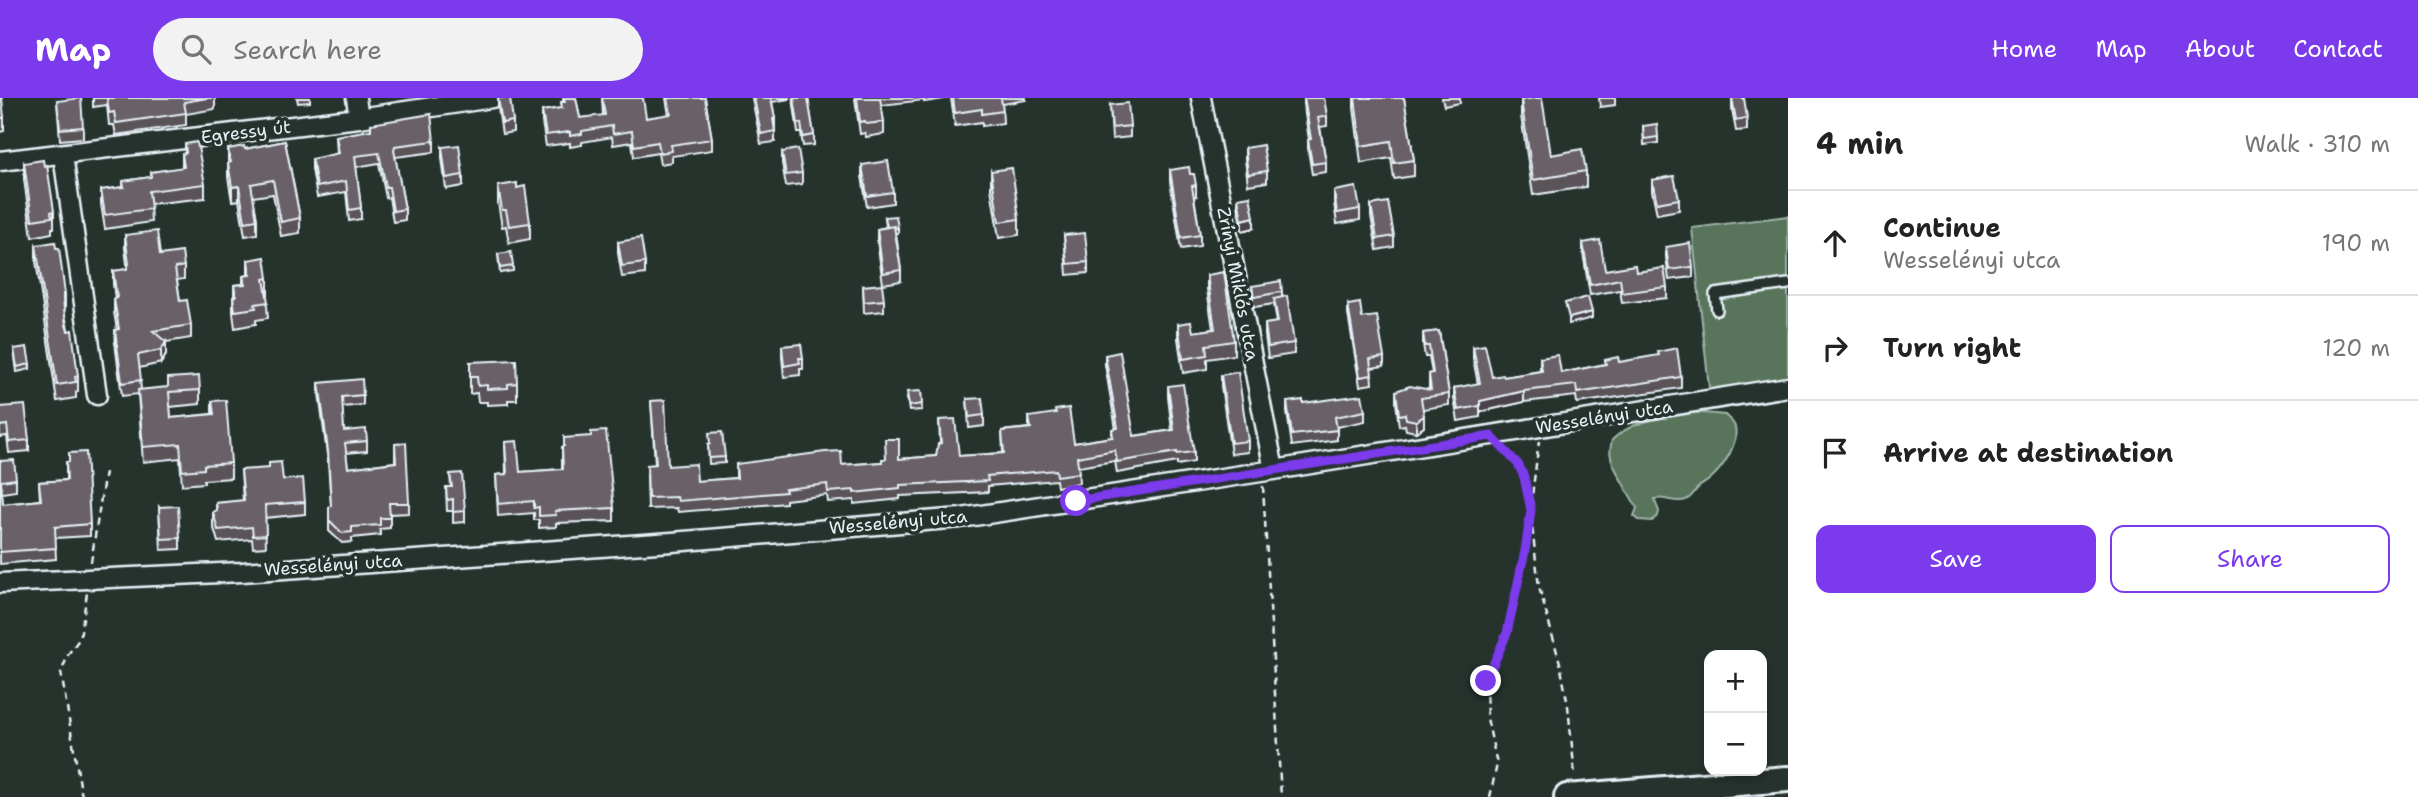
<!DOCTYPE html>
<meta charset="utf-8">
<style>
body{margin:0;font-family:"Shantell Sans",sans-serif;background:#f2f2f2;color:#222}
.controls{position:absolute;right:21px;bottom:21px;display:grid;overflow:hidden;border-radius:14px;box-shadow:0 4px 10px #0003}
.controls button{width:63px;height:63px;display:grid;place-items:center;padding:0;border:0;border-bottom:2px solid #e0e0e0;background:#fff;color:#222;font:35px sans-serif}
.stop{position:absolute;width:21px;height:21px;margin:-16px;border:5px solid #7c3aed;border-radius:50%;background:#fff}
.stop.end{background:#7c3aed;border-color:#fff;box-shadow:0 2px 7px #0008}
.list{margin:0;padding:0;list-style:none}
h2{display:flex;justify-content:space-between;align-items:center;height:91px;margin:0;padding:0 28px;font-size:30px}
h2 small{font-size:23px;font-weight:400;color:#767676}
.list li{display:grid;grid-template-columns:46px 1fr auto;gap:21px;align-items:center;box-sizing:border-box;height:105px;padding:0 28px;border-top:2px solid #e0e0e0}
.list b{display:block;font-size:26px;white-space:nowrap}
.list p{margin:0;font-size:23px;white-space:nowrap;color:#767676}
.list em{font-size:23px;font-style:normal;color:#767676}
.actions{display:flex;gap:14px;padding:21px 28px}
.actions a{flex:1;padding:16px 0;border:2px solid #7c3aed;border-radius:14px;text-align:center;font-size:24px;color:#7c3aed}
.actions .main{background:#7c3aed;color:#fff}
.icon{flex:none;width:38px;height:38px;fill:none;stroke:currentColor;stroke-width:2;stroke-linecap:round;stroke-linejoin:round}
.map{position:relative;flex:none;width:1788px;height:699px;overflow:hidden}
header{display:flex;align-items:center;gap:42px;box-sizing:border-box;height:98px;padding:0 35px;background:#7c3aed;color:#fff}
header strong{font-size:33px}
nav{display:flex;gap:38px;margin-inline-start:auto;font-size:24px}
.search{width:490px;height:63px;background:#f2f2f2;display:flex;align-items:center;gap:18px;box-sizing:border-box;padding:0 24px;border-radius:38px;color:#767676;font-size:26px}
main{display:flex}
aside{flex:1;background:#fff}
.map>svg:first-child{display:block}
.green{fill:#59755c;stroke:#a0b3aa;stroke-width:2}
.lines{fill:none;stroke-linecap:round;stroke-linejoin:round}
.lane-casing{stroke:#e8f1f8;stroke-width:14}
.street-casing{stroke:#e8f1f8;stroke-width:23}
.secondary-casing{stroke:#e8f1f8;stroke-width:30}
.path{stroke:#e8f1f8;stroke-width:2.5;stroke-dasharray:7 5;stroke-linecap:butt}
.lane{stroke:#26332d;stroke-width:9}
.street{stroke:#26332d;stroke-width:18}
.secondary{stroke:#26332d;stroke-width:24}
.wall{fill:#5a5359;stroke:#e8f1f8;stroke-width:2}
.shaded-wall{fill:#4a4349;stroke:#e8f1f8;stroke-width:2}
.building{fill:#696068;stroke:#e8f1f8;stroke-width:2}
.route{stroke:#7c3aed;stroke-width:9}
.labels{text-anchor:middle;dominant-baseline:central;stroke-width:7;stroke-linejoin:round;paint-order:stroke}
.street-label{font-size:18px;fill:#e8f1f8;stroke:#26332d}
</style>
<header>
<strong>Map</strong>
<div class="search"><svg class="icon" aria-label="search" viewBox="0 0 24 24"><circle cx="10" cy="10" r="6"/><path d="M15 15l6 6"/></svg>Search here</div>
<nav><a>Home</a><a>Map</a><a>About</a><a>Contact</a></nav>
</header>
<main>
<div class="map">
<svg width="1788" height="699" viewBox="0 0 1788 699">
<rect width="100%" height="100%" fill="#26332d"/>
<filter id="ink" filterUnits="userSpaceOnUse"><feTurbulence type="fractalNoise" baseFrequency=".0143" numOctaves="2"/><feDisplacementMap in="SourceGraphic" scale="14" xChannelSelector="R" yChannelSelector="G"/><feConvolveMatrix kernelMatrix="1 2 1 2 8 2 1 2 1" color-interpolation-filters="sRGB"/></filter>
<g filter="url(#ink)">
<!-- green -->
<path class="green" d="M1788 118V287L1710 299 1692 130Z
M1693 314 1725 317C1729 321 1734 324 1735 329 1739 346 1723 370 1710 381 1706 385 1700 387 1697 391 1692 396 1693 399 1686 402 1674 406 1665 398 1654 401L1659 413 1658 418 1652 423 1639 422 1634 418 1637 410C1631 398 1613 371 1611 359 1609 353 1611 347 1612 342 1635 320 1664 321 1693 314Z"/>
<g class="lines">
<defs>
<path id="lane" d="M1717 212 1715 196 1788 186"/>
<path id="street" d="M356 0 359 20
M1201 0 1274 372
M63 57 97 297
M0 63 359 20 492 0
M0 485 242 474 672 444 961 420 1274 372 1788 289"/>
<path id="secondary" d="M1567 699 1788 681"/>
</defs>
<!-- lane casing -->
<use href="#lane" class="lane-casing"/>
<!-- street casing -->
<use href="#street" class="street-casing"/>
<!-- secondary casing -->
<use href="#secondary" class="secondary-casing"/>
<!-- path -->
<path class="path" d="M1503 350C1523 371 1525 382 1530 409
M1263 388 1281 699
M1531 419 1539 489 1560 565 1568 608 1575 678
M91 464 105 374
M82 699 61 574 69 555 80 540 87 495
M1490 699 1497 666 1487 620 1486 583 1507 535 1525 453 1539 343"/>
<!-- lane -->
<use href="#lane" class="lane"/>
<!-- street -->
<use href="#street" class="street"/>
<!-- secondary -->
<use href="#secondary" class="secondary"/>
</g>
<!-- wall -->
<path class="wall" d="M0 0 4 20V33L0 34Z
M93 0H215V11L186 16V27L116 37 114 27H109L107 7 93 9Z
M297 0H310V4L298 5Z
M498 0 513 23V34L502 36 498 10Z
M563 0H576L580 20 603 18 602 0 646 20 669 17 666 0H705L712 41V52L672 58V64L660 66 658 55 634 59 632 44 613 47 612 39 582 44V47L570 49V45L546 48 542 24V13L561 10V4H563Z
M752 0H789V1L772 4 775 20V44L761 46Z
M793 0H808L814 37V47L803 48 801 35H798Z
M855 0H1026V2L1002 6 1003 25 982 28V24L955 28 951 0 924 4V2L881 7 884 24V36L866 39 865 35 860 36Z
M1304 0 1327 18V28L1320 29 1326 64V74L1312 76 1308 52V42L1309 41 1304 10Z
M1354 0H1404L1414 62V78L1394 81 1391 60 1361 65 1354 10Z
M1442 0H1460V5L1444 8Z
M1599 0H1615V7L1600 9Z
M1732 0 1747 20V32L1736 33 1732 11Z
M1521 2 1551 57 1586 73V89L1533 97 1521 18Z
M57 3 83 29V40L60 42Z
M1110 7 1130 28V39L1112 41Z
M371 26 434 43V54L395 59 405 111V122L393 124 389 99 386 100 379 65 356 69 361 110V121L349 123 346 94 317 99 312 71V61L337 56 336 38 371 32Z
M1643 28 1658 39V45L1644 47Z
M285 43 300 120V135L281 138 273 96 253 99 257 122V136L245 138 239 102 232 103 228 79V51H245Z
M185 46 205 86V100L150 106 151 124 105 131 101 106V92L123 89V83L151 79V74L182 70V56L185 55Z
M442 49 463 77V88L446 91 442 60Z
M1245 50 1267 73V84L1248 87 1245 61Z
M782 54 802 75V86L786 88 782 65Z
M24 65 54 113V130H52V135L32 139 24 81Z
M862 67 893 94V105L867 109 862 78Z
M1170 72 1196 98H1194L1200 137V148L1181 151 1170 83Z
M991 73 1019 121V137L999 140 991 90Z
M1652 82 1679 101V112L1657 116 1652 93Z
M498 88 517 90 530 125V141L509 145 506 128 502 129 498 105Z
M1334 93 1360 111V122L1337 126 1334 105Z
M1238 100 1254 130 1242 133 1238 111Z
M1371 107 1394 138V149L1377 152 1371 118Z
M885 119 898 130V135H896L901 172V183L883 186 877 142V131L886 129Z
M125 137 184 168V181L177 182 180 203 191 227V240L166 244V257L161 265 139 270 141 292H200V306L170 309 171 320 212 316V303L231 365V380L204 382V385L182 387 180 360 143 364 138 296 122 298 115 245V232H117L114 214V201H115L113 186V173L127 171V166L125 150Z
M1064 137 1088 164V175L1067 177Z
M618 144 645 165V176L622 179 618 155Z
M1583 145 1605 172 1636 174 1667 189V200L1622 205 1620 192 1590 197 1583 155Z
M36 147 65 196V211L64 212 78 278V294H76V300L57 303 36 163Z
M1666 149 1693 169V179L1669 182 1666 159Z
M498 156 513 168V173L500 175Z
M248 162 268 180V196H266L268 220 256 222V226L235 230 233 215V199H234V187L243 186V178L248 177Z
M1207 177 1234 243V257L1207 261V271L1183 275 1178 240V226L1193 234 1213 231 1207 191Z
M863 188 884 202V213L864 215Z
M1252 188 1282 194V199L1294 245V256L1268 260 1265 237V226L1277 224 1274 206 1254 209 1252 198Z
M1348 207 1384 259V268L1371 270 1372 286 1360 288 1348 216Z
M1439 233 1449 296V307L1423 311 1424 329 1416 334 1406 332 1405 327 1399 328 1396 304V293L1429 292V276L1432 275 1429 259H1425L1423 246V235Z
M782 248 803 260V271H800V277L784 279 782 259Z
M1473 249 1492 279H1504L1540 273V260L1561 275 1605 266V262L1681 279V290L1577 305 1576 298 1524 304 1480 314V319L1458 323 1454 301V290L1478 286 1473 260Z
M14 251 30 266V271L17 274Z
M1105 257 1134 338 1172 332 1168 299V288L1194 354V364L1177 367V364L1117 375 1115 363 1078 369 1079 385 1057 389 1056 382 988 388V394L900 398V401L854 406V402L828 404 827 397 786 402V405L678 414 677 410 648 411 647 377 655 366 651 303 668 368 697 383 736 380V366L842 367 882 364 899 361 936 358 940 345 939 322 959 358 1003 355 1002 333 1029 330V319L1074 345 1112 339V331H1116L1105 267Z
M470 264 517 285V302H508V306L487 307V304H478L477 295 470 296Z
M1221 277 1248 343V354L1231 356 1221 288Z
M319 285 363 297V307L342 309 344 333 367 343V353L346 355 348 370 395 364V346L409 405V415L390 416V430L380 431V437L352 440V444L342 445 329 433V410L331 408 328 364 319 295Z
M921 293 922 312 909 313 907 300Z
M967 301 984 317V328L969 330Z
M1287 304 1365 313V323L1337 329V342L1292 348 1287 314Z
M0 309 29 342V353L9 355 7 338 0 339Z
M564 340 614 410V423L556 425V429L539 430V422H534V415L498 418 496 377 506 376 505 344 520 374 562 371V349L564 348Z
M708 346H710L725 359V365L709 366Z
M0 363 16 381V393L2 395 3 406 40 402 39 384 66 382V364L90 426V438L55 440 56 461 0 466Z
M241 372 283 382 305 404V416L265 420 266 449 253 450 252 441 218 444 213 427V414L216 413V405L243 403Z
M450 376 465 413V424L453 425V413H447L446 389H451Z
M159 409 180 440V451L161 452Z"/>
<!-- shaded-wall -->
<path class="shaded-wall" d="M1196 87V98L1192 99V88Z
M239 88V102L232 103V89Z
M1254 119V130L1242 133V122Z
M1592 214V220L1569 226V220Z
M166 244V257L161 265V252Z
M1524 293V304L1480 314V303Z
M1424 318V329L1416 334V323Z"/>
<!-- building -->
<path class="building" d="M0 0H2L4 20H0Z
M81 0 83 29 60 31 57 3Z
M107 0H207L184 4 186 15 116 25 114 14 109 15Z
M498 0H510L513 23 502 25Z
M564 0H576L580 20 605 17 602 0H643L646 20 671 16 668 0H705L712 41 671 47 672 53 660 55 658 44 634 48 632 33 613 36 612 28 582 33V36L570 38V34L546 37 542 13 562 10 561 4H565Z
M754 0H771L775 20 773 21 775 33 761 36Z
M794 0H808L814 37 803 39 801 25 798 26Z
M857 0H880L884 24 866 26 865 23 860 24Z
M953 0H1001L1003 13 982 16V11L955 15Z
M1304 0H1324L1327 18 1318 20 1326 64 1312 66 1308 42 1311 41Z
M1355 0H1404L1414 62 1394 65 1391 43 1361 48Z
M1535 0H1542L1551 57 1582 51 1586 73 1533 82 1521 2Z
M1732 0H1744L1747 20 1736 22Z
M1128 5 1130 28 1112 30 1110 7Z
M431 16 434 43 395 48 394 52 405 111 393 113 389 89H386L379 55 355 58 361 110 349 112 346 83 317 89 312 61 339 55 336 38 371 32V26Z
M1657 26 1658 39 1644 41 1643 28Z
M285 43 300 120 281 124 273 82 251 86 257 122 245 124 239 88 232 89 228 65 231 64 228 51 244 48 245 51Z
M197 44 205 86 149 93 151 111 105 117 101 92 124 89 123 83 151 79V74L184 69 182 56 186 55 185 46Z
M459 47 463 77 446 80 442 49Z
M1263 47 1267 73 1248 76 1245 50Z
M798 51 802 75 786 77 782 54Z
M43 62 44 68 47 67 54 113 51 114 52 119 32 122 24 65Z
M888 63 893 94 867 98 862 67Z
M1189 69 1190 76H1194L1196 87 1192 88 1200 137 1181 140 1170 72Z
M1012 70 1019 121 999 124 991 73Z
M1674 78 1679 101 1657 105 1652 82Z
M517 85V90L525 88 530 125 509 128 506 112H502L498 88Z
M1356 89 1360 111 1337 115 1334 93Z
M1250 98 1254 119 1242 122 1238 100Z
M1388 104 1394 138 1377 141 1371 107Z
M896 118 898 130H895L894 128 887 129 885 119Z
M894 128 901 172 883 175 877 131Z
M157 133 160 157 182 154 184 168 175 170 180 203 187 202 191 227 153 233 166 244 161 252 138 257 141 282 122 285 115 232 119 231 114 201 117 200 113 173 127 171V167L129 166 125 137Z
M1085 135 1088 164 1067 166 1064 137Z
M641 140 645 165 622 168 618 144Z
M1600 142 1605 172 1635 167 1636 174 1664 170 1667 189 1622 195 1620 181 1590 187 1583 145Z
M55 144 56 150H59L65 196H63V202L66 227 68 233 72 232 78 278 75 279 76 284 57 287 36 147Z
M1690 145 1693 169 1669 172 1666 149Z
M511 154 513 168 500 170 498 156Z
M265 159 268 180 264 181 268 204 255 206 256 210 235 213 233 199 236 198 234 187 245 186 243 178 250 177 248 162Z
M1224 174 1234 243 1206 247 1207 257 1183 261 1178 226 1191 224 1193 234 1215 231 1207 177Z
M1281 183 1282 194 1254 199 1252 188Z
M882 186 884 202 864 204 863 188Z
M1287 198 1294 245 1268 249 1265 226 1278 224 1274 201Z
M1588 199 1592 214 1569 220 1565 205Z
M1360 205 1362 220 1377 218 1384 259 1370 261 1372 277 1360 279 1348 207Z
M1439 233 1449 296 1421 300 1424 318 1416 323 1406 321 1405 316 1399 317 1396 293 1410 288 1431 292 1429 276 1433 275 1429 248H1425L1423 235Z
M801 246 803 260H799L800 265 784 268 782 248Z
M1485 247 1492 279 1503 277 1504 279 1542 273 1540 260 1558 257 1561 275 1606 266 1605 262 1618 259 1619 264 1659 257 1658 254 1677 250 1681 279 1577 295 1576 287 1524 293 1480 303V308L1458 312 1454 290 1480 285 1473 249Z
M27 249 30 266 17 269 14 251Z
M1120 254 1134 338 1174 332 1168 288 1183 286 1194 354 1177 356V354L1117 364 1115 352 1077 359 1079 375 1057 378 1056 372 987 378 988 383 900 387V390L854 395V392L828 394 827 386 785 391 786 394 678 403 677 399 648 400 647 367 656 366 651 303 665 302 668 368 696 366 697 383 737 380 736 366 825 354 841 353 842 367 882 364V361H886L885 341H899V361L936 358 938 346 941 345 939 322 955 321 959 358 1004 355 1002 333 1031 330 1029 319 1056 315 1055 312 1069 310 1074 345 1113 339 1112 331 1118 330 1105 257Z
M516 262 517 285 508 286V290L487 291V287L478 288 477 279H470V264Z
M1238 274 1248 343 1231 345 1221 277Z
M199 278 200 292 169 294 171 320 214 316 212 303 226 302 231 365 204 367V371L182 373 180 346 143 349 138 292 168 289V280Z
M362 281 363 297 342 299 344 333 366 331 367 343 345 345 348 370 396 364 395 346 406 345 409 405H389L390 420H380V427L352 429V434L342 435 329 422V410L331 407 328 353 319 285Z
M921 293 922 306 909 308 907 294Z
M1362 297 1365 313 1335 319 1337 332 1292 337 1287 304 1303 302V305Z
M982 300 984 317 969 319 967 301Z
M25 307 29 342 9 344 7 327 0 328V309Z
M606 333 614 410 555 413 556 417 539 418V409L534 410V403L498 406 496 377 507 376 505 344 517 343 520 374 563 371 562 349 564 348V340L591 338V334Z
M722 334 725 359 709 360 708 346H710L709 335Z
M86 354 90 426 55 429 56 450 0 454V363L14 362 16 381 1 383 3 406 41 402 39 384 67 382 66 364H69V355Z
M281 364 283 382 303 380 305 404 265 407 266 437 253 438 252 429 218 432 213 414 217 412 216 405 244 402 241 372 269 370V365Z
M462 375 465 413 453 414V401L447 402 446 389H452L450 376Z
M178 408 180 440 161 441 159 409Z"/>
</g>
<g class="lines" filter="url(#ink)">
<!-- route -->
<path class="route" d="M1076 403 1491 338 1518 366 1524 379 1531 412 1525 453 1507 535 1486 583"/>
</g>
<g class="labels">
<!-- street labels -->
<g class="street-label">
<text transform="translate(246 34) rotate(-7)">Egressy út</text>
<text transform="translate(1238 186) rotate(79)">Zrínyi Miklós utca</text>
<text transform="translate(1604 319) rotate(-9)">Wesselényi utca</text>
<text transform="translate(898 424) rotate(-5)">Wesselényi utca</text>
<text transform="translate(333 467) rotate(-4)">Wesselényi utca</text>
</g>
</g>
</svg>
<div class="controls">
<button>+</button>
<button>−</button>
</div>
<div class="stop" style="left:1076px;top:403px"></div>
<div class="stop end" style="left:1486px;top:583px"></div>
</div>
<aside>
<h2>4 min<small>Walk · 310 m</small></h2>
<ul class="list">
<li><svg class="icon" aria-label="ahead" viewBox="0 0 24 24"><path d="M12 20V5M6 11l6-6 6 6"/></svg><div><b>Continue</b><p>Wesselényi utca</p></div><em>190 m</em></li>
<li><svg class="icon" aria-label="right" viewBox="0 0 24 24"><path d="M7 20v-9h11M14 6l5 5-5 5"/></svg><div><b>Turn right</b></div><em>120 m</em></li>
<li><svg class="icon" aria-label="arrive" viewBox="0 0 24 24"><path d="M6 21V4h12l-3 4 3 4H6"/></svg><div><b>Arrive at destination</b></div></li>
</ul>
<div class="actions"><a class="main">Save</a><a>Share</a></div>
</aside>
</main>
